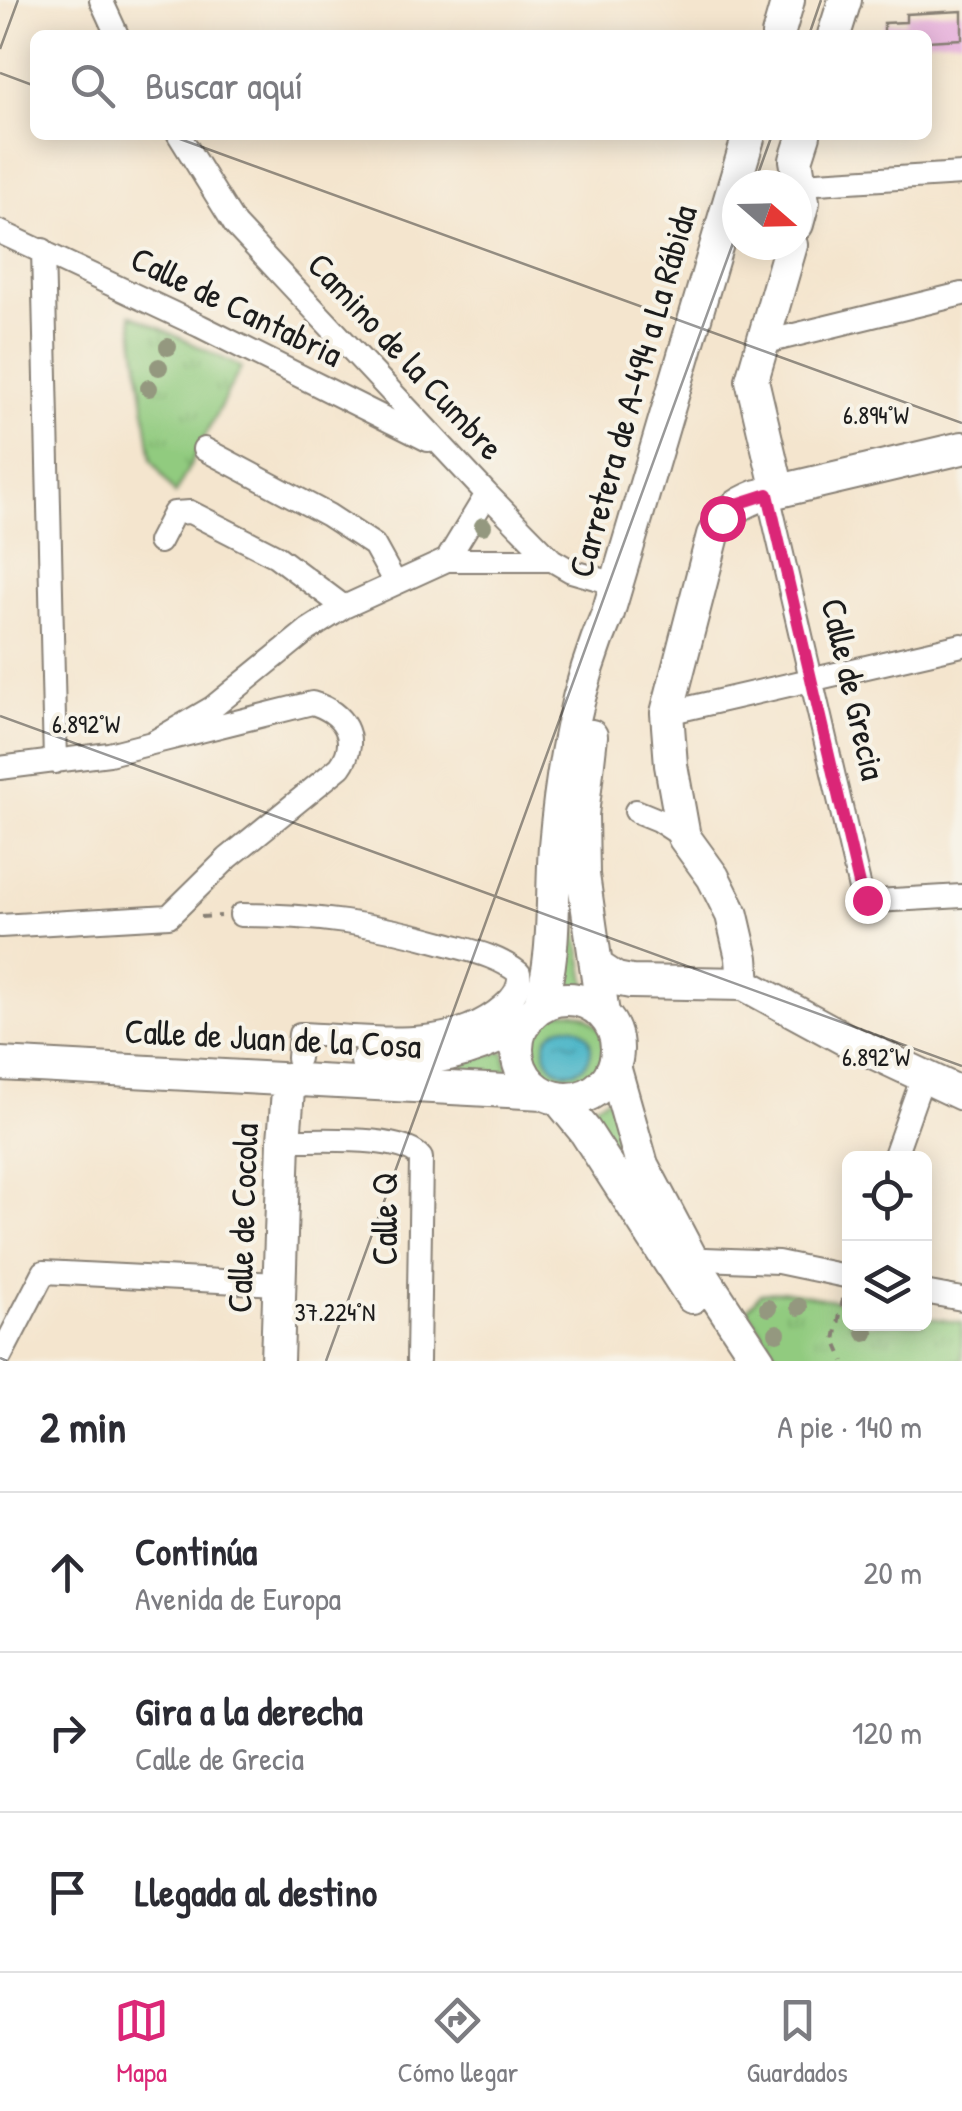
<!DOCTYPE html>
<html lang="es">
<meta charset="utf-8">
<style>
body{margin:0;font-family:"Patrick Hand",sans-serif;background:#f2f2f3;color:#2b2b33}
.controls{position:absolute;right:30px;bottom:30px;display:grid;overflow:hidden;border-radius:15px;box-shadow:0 5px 25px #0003}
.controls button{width:90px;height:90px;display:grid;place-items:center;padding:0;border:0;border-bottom:2px solid #e1e1e2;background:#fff;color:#2b2b33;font:50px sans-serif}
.compass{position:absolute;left:722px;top:170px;width:90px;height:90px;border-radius:50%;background:#fff;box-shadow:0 5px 25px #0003;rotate:110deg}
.stop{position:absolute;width:30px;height:30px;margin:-22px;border:8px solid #db2777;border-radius:50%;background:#fff}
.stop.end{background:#db2777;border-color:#fff;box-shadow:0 2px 10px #0008}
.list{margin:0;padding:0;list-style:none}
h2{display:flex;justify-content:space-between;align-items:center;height:130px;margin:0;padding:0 40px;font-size:42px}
h2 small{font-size:32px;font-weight:400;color:#7c7c81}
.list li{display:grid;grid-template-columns:65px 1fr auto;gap:30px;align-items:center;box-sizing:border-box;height:160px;padding:0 40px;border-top:2px solid #e1e1e2}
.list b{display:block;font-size:38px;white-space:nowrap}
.list p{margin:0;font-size:32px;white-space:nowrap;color:#7c7c81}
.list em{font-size:32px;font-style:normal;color:#7c7c81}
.icon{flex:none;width:55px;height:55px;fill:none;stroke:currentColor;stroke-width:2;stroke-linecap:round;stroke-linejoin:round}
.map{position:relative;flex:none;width:962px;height:1361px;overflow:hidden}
.search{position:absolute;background:#fff;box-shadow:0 5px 25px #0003;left:30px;right:30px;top:30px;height:110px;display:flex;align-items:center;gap:25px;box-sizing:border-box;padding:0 35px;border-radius:15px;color:#7c7c81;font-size:38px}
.sheet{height:610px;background:#fff}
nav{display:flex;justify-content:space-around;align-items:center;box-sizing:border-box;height:140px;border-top:2px solid #e1e1e2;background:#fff;font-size:28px;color:#7c7c81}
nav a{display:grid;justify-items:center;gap:5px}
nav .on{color:#db2777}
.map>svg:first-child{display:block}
.grass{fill:#91cb7f;stroke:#56744e;stroke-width:2.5}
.park{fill:url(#park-tufts);stroke:#56744e;stroke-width:2.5}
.water{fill:url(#water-ripples);stroke:#336872;stroke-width:2.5}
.building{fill:#e6afdb}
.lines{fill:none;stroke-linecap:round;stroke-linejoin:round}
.street-casing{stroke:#888075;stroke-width:26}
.secondary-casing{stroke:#888075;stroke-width:36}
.path{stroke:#888075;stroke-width:4;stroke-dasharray:8 8;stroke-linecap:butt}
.street{stroke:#fff;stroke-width:22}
.secondary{stroke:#fff;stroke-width:32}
.tree{fill:#94987f}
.route{stroke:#db2777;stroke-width:12}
.ticks{fill:none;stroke:#1c1c1c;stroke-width:2.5;stroke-opacity:0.45}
.labels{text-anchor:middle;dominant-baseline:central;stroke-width:8;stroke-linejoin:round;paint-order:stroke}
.street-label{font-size:35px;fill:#1c1c1c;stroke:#f7f3e8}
.ticks-label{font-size:25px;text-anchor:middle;fill:#1c1c1c;stroke:#f7f3e8;stroke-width:8;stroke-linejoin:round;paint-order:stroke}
</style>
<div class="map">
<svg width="962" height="1361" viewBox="0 0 962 1361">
<defs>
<pattern id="park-tufts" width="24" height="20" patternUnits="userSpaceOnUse" patternTransform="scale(2.5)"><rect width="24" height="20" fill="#91cb7f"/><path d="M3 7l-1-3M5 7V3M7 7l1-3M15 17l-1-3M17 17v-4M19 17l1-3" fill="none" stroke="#7cae6d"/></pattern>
<pattern id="water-ripples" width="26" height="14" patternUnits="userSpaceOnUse" patternTransform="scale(2.5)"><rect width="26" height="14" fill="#4ab5c7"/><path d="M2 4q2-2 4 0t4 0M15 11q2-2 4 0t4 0" fill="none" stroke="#3d92a1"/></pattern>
</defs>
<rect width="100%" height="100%" fill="#f7f3e8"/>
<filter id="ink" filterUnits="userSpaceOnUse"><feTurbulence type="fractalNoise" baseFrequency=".01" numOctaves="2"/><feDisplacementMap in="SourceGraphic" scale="20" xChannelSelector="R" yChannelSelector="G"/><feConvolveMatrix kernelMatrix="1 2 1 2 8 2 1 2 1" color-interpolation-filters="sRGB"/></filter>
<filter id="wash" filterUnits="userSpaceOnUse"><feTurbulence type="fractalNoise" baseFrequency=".0048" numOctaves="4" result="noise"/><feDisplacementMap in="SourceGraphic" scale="40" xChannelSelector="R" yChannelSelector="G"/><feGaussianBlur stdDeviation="2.25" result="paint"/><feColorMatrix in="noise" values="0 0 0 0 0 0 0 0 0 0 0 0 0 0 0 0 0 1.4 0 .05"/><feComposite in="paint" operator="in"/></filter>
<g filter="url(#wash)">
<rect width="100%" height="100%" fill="#f4e5ce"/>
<!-- grass -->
<path class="grass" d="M563 854 587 986 564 987 557 980Z
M531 1049a37 37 0 1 1 74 0a37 37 0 1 1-74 0Z
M504 1051 509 1073 505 1079 440 1076 441 1067Z
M609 1097 666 1227 587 1109Z"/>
<!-- park -->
<path class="park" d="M131 314 241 367 175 494 152 460Z
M783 1291 849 1303 850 1324H924L925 1317 962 1323V1361H781L747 1310 760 1294Z"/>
<!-- water -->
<path class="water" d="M545 1049a23 23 0 1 1 46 0a23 23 0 1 1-46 0Z"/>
<g id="blocks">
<!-- building -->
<path class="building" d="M962 11V39L927 41V35H884V23L906 22V14Z"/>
</g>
</g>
<g filter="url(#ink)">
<use href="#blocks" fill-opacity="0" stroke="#888075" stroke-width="2.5"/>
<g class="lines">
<defs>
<path id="street" d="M101 0 117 35
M179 135 235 225 487 494 552 560 571 571 616 584
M801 184 962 174
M0 232 200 326 428 440
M43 250 55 762
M762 343 962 294
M204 449 328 515 374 545 395 583
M768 494 861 893 867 899 876 901 962 896
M159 542 174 513 190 512 276 556 344 607
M447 560 487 494
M667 713 962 645
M0 768 109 754 152 743 212 708 308 630 344 607 447 560H552
M636 811 658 820 684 837
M241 915C314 915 377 924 447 944 472 951 498 956 519 973 521 987 514 997 503 1006 450 1053 365 1036 300 1034L298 1058
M0 926 169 916 228 858 340 767C361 738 343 712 312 703L152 743
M284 1140C315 1141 402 1134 421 1158L418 1361
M894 1158 923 1076
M680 1258 778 1262 850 1277
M924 1292 962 1299
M0 1357 44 1272 279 1284"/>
<path id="secondary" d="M778 35 788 0
M834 35 845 0
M797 224 803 202 796 160 804 135
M778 491 752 380 791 245
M591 736 582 815 583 875 603 1014
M596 966 616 979 631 982 744 984 847 1040 962 1094
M744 984 742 958 732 915 713 877 684 837 671 765 667 713 713 535C724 514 735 505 758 496L962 448
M517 1049a50 50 0 1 1 100 0a50 50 0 1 1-100 0Z
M539 1007C557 955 551 900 555 846 562 766 576 687 608 613L749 135
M367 1061C426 1063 474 1053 525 1023
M0 1064 543 1093
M614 1066 642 1165 691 1258 759 1361
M558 1098 585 1131 692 1297
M277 1361 284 1140 289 1079"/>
</defs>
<!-- street casing -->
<use href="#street" class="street-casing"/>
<!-- secondary casing -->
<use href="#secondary" class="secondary-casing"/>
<!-- path -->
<path class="path" d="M201 917 221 916
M843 1299 835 1340 844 1361"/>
<!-- street -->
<use href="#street" class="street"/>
<!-- secondary -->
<use href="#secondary" class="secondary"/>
</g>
<!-- trees -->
<g class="tree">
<circle cx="168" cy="347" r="9"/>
<circle cx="159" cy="367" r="9"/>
<circle cx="149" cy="388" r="9"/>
<circle cx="483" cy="526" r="9"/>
<circle cx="799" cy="1307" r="9"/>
<circle cx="768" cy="1308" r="9"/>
<circle cx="777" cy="1333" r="9"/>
<circle cx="865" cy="1333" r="9"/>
</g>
</g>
<g class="lines" filter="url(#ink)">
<!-- route -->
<path class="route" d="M722 518 737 504 768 494 861 893 867 900"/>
</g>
<!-- ticks -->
<path class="ticks" d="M809 35 821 0M0 49 18 0M0 73 35 86M169 135 962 423M754 185 772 135M0 716 962 1066M0 1358 7 1361M326 1361 737 232"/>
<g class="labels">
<!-- street labels -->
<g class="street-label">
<text transform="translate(237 306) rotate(26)">Calle de Cantabria</text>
<text transform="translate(406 356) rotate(47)">Camino de la Cumbre</text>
<text transform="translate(632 391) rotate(-74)">Carretera de A-494 a La Rábida</text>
<text transform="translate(854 689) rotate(77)">Calle de Grecia</text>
<text transform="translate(273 1038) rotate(3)">Calle de Juan de la Cosa</text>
<text transform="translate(242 1218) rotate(-88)">Calle de Cocola</text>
<text transform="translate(384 1219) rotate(-90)">Calle Q</text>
</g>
</g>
<g class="ticks-label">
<text x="876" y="424">6.894°W</text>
<text x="86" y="733">6.892°W</text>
<text x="876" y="1066">6.892°W</text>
<text x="335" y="1321">37.224°N</text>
</g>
</svg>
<div class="controls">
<button><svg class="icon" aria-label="locate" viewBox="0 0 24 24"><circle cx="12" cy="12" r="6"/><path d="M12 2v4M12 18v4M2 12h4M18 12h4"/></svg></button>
<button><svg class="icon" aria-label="layers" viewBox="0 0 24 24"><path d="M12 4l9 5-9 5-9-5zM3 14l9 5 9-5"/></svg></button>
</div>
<svg class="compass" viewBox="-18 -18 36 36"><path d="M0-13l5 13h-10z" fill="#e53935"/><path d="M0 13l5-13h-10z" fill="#7c7c81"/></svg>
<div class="stop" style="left:722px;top:518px"></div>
<div class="stop end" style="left:867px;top:900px"></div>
<div class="search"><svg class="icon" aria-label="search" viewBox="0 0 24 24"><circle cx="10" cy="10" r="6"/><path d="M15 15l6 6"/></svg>Buscar aquí</div>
</div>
<section class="sheet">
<h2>2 min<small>A pie · 140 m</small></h2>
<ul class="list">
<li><svg class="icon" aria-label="ahead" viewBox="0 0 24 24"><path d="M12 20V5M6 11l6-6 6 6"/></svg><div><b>Continúa</b><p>Avenida de Europa</p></div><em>20 m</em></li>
<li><svg class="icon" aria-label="right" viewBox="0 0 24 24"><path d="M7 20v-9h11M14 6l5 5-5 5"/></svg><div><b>Gira a la derecha</b><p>Calle de Grecia</p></div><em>120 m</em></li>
<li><svg class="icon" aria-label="arrive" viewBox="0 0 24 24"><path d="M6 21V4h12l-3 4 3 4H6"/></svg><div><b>Llegada al destino</b></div></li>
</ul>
</section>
<nav>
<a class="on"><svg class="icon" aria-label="map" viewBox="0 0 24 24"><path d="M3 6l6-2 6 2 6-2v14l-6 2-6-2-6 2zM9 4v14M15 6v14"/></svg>Mapa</a>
<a><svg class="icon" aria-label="directions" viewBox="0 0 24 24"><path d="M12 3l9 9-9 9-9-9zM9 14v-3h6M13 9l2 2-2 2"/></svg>Cómo llegar</a>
<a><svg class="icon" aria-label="saved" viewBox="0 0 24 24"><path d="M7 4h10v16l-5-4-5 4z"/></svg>Guardados</a>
</nav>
